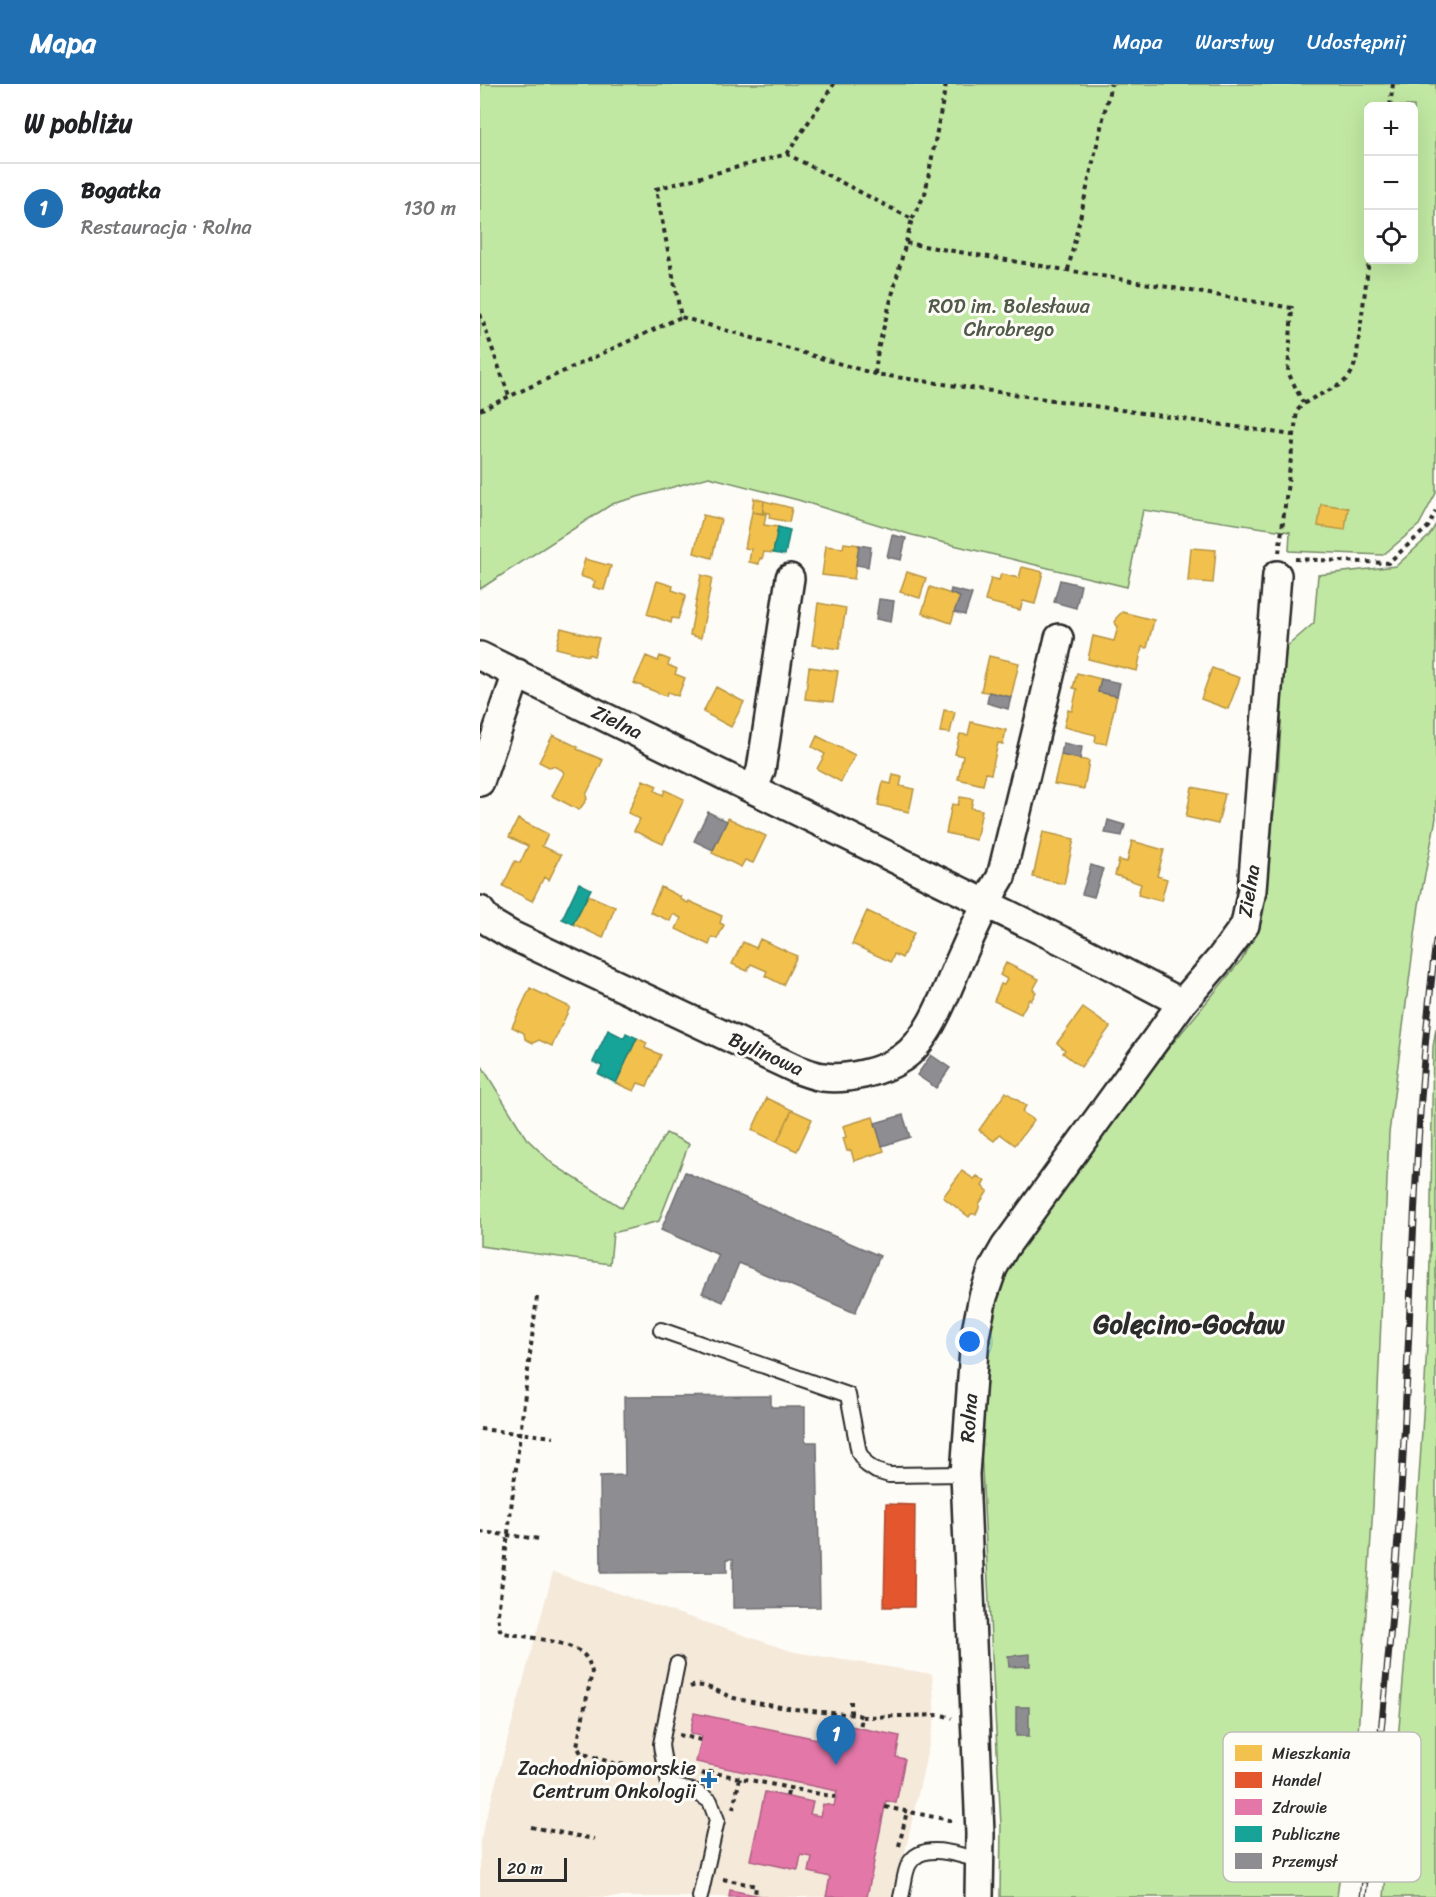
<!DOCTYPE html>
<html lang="pl">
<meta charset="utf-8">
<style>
body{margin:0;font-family:Sriracha,sans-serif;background:#f2f2f2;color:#202124}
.controls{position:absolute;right:18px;top:18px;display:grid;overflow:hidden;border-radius:9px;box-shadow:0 6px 24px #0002}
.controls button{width:54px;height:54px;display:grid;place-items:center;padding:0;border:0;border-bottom:2px solid #e0e0e0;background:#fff;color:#202124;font:30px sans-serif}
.scale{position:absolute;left:18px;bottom:15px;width:69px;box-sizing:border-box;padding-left:6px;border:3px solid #2b2b2b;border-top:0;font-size:16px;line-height:21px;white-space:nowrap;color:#2b2b2b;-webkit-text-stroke:4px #fdfcf7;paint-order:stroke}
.you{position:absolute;left:490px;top:1258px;width:21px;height:21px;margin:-15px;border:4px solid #fff;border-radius:50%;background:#1a73e8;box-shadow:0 0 0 9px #1a73e833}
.badge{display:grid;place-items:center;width:39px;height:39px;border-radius:50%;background:#1f6fb2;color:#fff;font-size:20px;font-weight:700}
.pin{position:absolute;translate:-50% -50px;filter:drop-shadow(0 2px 3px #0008)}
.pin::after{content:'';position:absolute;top:32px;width:21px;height:18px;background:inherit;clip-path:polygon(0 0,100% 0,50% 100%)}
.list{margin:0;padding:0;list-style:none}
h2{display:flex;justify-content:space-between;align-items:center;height:78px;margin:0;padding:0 24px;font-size:26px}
h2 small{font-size:20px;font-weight:400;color:#757577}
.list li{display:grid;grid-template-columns:39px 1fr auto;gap:18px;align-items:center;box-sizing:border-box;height:90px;padding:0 24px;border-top:2px solid #e0e0e0}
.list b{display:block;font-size:22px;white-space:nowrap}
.list p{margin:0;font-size:20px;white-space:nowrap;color:#757577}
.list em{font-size:20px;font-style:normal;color:#757577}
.icon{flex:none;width:33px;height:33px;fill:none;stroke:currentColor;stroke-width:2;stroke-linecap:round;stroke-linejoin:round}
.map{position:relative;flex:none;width:956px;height:1813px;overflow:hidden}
header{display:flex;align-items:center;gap:36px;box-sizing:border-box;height:84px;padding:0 30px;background:#1f6fb2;color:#fff}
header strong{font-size:28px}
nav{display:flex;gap:33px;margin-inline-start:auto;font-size:21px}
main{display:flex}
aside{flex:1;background:#fff}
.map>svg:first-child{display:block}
.built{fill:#f5e9d9}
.green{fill:#c1e8a3;stroke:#768a67;stroke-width:1.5;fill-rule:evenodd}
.homes{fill:#f2c14e;stroke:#b69444;stroke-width:1.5}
.shops{fill:#e4572e;stroke:#ac4a2d;stroke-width:1.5}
.health{fill:#e377a8;stroke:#ac6082;stroke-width:1.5}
.public{fill:#17a398;stroke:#1d7f77;stroke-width:1.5}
.industry{fill:#8d8d92;stroke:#707073;stroke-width:1.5}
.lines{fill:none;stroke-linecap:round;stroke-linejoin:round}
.lane-casing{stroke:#2b2b2b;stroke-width:18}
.street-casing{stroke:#2b2b2b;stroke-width:32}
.path{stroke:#2b2b2b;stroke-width:4;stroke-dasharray:4.5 4.5;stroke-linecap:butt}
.lane{stroke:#fdfcf7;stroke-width:14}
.street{stroke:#fdfcf7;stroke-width:27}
.rail-casing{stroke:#2b2b2b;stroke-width:7}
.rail{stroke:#fdfcf7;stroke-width:4.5;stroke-dasharray:14;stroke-linecap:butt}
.poi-dot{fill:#1f6fb2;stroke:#fdfcf7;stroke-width:2}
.labels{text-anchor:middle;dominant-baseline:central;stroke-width:6;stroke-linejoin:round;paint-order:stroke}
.park-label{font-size:20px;fill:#505a49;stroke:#fdfcf7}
.street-label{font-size:20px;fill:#2b2b2b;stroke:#fdfcf7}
.poi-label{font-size:20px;fill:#2b2b2b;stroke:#fdfcf7;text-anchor:end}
.district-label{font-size:26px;font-weight:bold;fill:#2b2b2b;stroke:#fdfcf7}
.key{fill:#fdfcf7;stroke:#bebdba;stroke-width:1.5}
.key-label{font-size:16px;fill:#2b2b2b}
</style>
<header>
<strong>Mapa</strong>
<nav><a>Mapa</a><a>Warstwy</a><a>Udostępnij</a></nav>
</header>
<main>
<aside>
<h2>W pobliżu<small></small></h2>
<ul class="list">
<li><span class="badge">1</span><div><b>Bogatka</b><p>Restauracja · Rolna</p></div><em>130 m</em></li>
</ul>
</aside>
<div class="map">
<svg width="956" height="1813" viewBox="0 0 956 1813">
<rect width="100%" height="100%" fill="#fdfcf7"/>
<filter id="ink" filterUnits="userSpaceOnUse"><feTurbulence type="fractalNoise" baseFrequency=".0167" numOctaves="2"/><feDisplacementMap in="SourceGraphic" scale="12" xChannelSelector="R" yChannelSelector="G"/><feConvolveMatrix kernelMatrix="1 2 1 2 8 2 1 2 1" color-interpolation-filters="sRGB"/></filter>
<g filter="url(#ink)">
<!-- built -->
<path class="built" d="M73 1488 314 1568 452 1590 455 1634 415 1813H0V1757Z"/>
<!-- green -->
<path class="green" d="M0 0H956V409L939 441 903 471 809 467 810 448 663 426 647 503 432 451 318 416 229 393 132 420 0 505ZM888 22H934V176H888Z
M956 440V734L939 821 909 1049 893 1422 878 1650 857 1813H520L521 1742 501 1366 505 1288 513 1224 531 1180 579 1105 688 965 762 875 781 838 798 693 805 564 834 539 838 491 916 482 949 452Z
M956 944V1813H904C921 1622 939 1431 948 1239 952 1147 951 1055 953 963Z
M0 979 46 1054 74 1081 142 1124 186 1049 209 1060 179 1137 133 1149 130 1180 0 1162Z"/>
<!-- homes -->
<path class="homes" d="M274 414 284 417 282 430 272 428Z
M284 417 312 424 309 438 289 434 290 429 283 428Z
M841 420 868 424 865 446 838 442Z
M272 428 286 430 284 441 298 443 293 469 284 468 282 475 280 474 279 480 269 478 271 465 265 464Z
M223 431 241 435 232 474 214 469Z
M364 459 379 461 374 495 342 491 346 462 363 464Z
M711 464 736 466 733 499 708 497Z
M105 475 131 482 124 506 113 503 115 497 100 492Z
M542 483 563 488 555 520 543 517 540 526 505 517 511 494 519 496 521 490 539 494Z
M427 488 446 494 440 514 420 508Z
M221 491 232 494 221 554 210 551Z
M177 497 193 502 192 506 206 511 198 535 192 534 191 539 167 530Z
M450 503 480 513 471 539 442 529Z
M338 519 366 524 359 565 332 561Z
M642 528 674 536 667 564 662 563 657 587 608 575 613 552 634 557 638 543 635 539 636 534Z
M81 544 119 554 114 572 108 570V572L76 564Z
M166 572 178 577 180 572 190 576 188 581 197 585 195 590 205 594 198 612 188 608 186 612 154 599Z
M509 572 539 579 531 613 501 607Z
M329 583 358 587 353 618 325 615Z
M732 584 760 594 748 625 721 615Z
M597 589 621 595 618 608 637 612 626 660 615 658 616 651 584 643 588 626 592 627 597 605 593 604Z
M236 603 264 618 251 643 223 628Z
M464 626 475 628 470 649 460 648Z
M491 638 526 646 523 660 518 659 511 690 506 689 503 701 478 695 483 672 475 670 480 650 488 651Z
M73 651 98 663 97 665 123 676 106 711 107 715 99 726 72 712 84 689 82 686 73 682 69 683 59 678Z
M337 652 375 671 361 698 337 685 345 670 332 663Z
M581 671 609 677 604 705 574 700Z
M413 691 422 693 420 702 434 705 429 728 398 721 403 698 411 700Z
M163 696 177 702 175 707 183 711 185 706 204 715 183 760 154 747 160 735 148 729Z
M712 703 745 710 738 740 706 733Z
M480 713 493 715 491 724 502 726 496 756 466 749 472 720 478 721Z
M248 734 286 752 273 779 265 776 261 783 232 769Z
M38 735 68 750 62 762 81 771 69 796 64 793 52 817 23 802 35 777 40 779 48 762 29 753Z
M563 748 594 755 584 800 553 793Z
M652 757 684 766 677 792 687 795 681 817 658 811 661 800 635 791 639 776 647 778Z
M181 803 201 813 200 815 208 819 209 817 242 832 240 839 244 841 237 855 232 853 229 861 196 845 201 834 193 830 190 837 170 828Z
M108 811 135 823 123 854 93 840Z
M387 827 434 849 422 874 414 870 411 878 372 860Z
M280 855 317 872 303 901 285 892 287 887 271 880 267 887 252 880 263 858 276 864Z
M526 879 559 895 553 906 556 908 551 917 549 915 541 930 514 917 521 900 524 901 527 895 520 891Z
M50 904 90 923 72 962 59 956 53 959 45 955 44 949 32 943Z
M603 924 630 943 601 983 583 969 585 966 577 959Z
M157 954 167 959 165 964 181 971 167 1002 158 999 154 1007 136 999Z
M526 1008 546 1022 542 1028 554 1036 535 1061 520 1050 514 1057 499 1046Z
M287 1014 312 1026 297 1058 272 1046Z
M312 1026 332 1035 317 1067 297 1058Z
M393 1033 404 1067 374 1077 371 1066 367 1067 363 1054 366 1053 363 1042Z
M482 1087 494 1095 497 1092 505 1097 502 1102 508 1107 499 1120V1124L496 1130H491L489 1133 463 1113Z"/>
<!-- shops -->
<path class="shops" d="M406 1420 435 1421 434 1523H404Z"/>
<!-- health -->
<path class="health" d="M214 1629 366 1661 370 1642 420 1652 416 1673 425 1675 416 1719 406 1717 387 1813H346L350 1793 329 1788 332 1773 321 1771 318 1786 270 1776 285 1708 333 1718 330 1730 340 1732 343 1720 354 1722 357 1707 216 1678 222 1652 210 1650Z
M250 1806 275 1811 286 1813H249Z"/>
<!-- public -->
<path class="public" d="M298 443 310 446 305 471 293 469Z
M99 799 111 805 93 840 82 835Z
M128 946 144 954 146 949 157 954 136 999 118 990 122 982 113 978Z"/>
<!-- industry -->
<path class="industry" d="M412 451 426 454 421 476 407 473Z
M379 461 391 463 388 483 376 481Z
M580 496 601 501 596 524 574 518Z
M471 505 492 510 485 531 474 528 480 513 470 509Z
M399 515 414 517 411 538 396 535Z
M621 595 640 599 637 612 618 608Z
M509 608 531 613 528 625 507 619Z
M583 659 602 663 600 675 581 671Z
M228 728 247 737 233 766 214 757Z
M628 736 645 741 642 752 625 749Z
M611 781 623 785 614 813 602 810Z
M451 971 470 984 456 1004 437 991Z
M423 1031 430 1053 402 1062 395 1039Z
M205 1088 400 1172 375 1229 259 1179 243 1218 222 1209 239 1171 181 1146Z
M291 1312V1323H325V1358H337L340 1523 253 1524V1475H247V1488L121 1489 120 1392 145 1391 144 1313Z
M550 1570V1582L529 1583 528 1572Z
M536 1623H549V1652H536Z"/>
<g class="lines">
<defs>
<path id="lane" d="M181 1246 368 1311 379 1369 387 1381 396 1387 409 1391 485 1390
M197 1580 181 1660C182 1674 187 1687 189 1701L216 1708 230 1717 237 1736 220 1813
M421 1813C424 1803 424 1789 429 1780 443 1756 479 1772 500 1776"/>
<path id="street" d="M0 572 599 865 702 919 740 875 765 841 772 806 797 491
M0 698 37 589
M274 704 281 686 310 494
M0 826 9 838 31 851 316 985C325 988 334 992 343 993 367 996 402 988 422 974 450 956 467 905 480 876 493 847 505 819 521 793L579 554
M499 1813 500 1750 485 1390 495 1252 503 1213 513 1184 525 1163 702 919"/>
</defs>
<!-- lane casing -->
<use href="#lane" class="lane-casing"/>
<!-- street casing -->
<use href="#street" class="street-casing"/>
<!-- path -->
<path class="path" d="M910 22 913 0
M307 70 354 0
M432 135 445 110 466 0
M426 159 812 224 808 288 823 319
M588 186 631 0
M0 230 29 312
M395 290 398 265 432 135 307 70 176 105 201 233 395 290 812 351
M0 326 201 233
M799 469 817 327C831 309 858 308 870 291 873 287 874 281 876 277L889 176
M815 475 908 479 948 443 956 427
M57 1213 18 1530 20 1546 25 1549C44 1553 91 1557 104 1571 109 1576 110 1581 112 1588L97 1662 101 1669 133 1679 168 1684
M0 1345 74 1353
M0 1448 61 1455
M210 1603C223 1597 241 1610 254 1614 295 1624 337 1628 378 1631L382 1633 380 1644
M371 1630V1617
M382 1633 462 1631 472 1634
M199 1651 221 1656
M223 1692 225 1687 355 1713
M307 1712 309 1704
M405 1723 474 1737
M253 1725 260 1694
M51 1743 114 1755
M419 1762 427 1727
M243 1795 276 1802 275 1811"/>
<!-- lane -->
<use href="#lane" class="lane"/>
<!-- street -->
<use href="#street" class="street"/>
<defs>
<path id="rail" d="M883 1813C899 1672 914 1532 922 1391 932 1213 934 1034 956 857"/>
</defs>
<!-- rail casing -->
<use href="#rail" class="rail-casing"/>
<!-- rail -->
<use href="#rail" class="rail"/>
</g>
</g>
<!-- markers -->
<path class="poi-dot" d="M226 1687h6v6h6v6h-6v6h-6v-6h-6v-6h6z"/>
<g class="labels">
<!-- park labels -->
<g class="park-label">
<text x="529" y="222">ROD im. Bolesława<tspan x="529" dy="23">Chrobrego</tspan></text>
</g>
<!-- street labels -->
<g class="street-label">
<text transform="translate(137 638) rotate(26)">Zielna</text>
<text transform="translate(769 807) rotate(-81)">Zielna</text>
<text transform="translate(286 970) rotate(24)">Bylinowa</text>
<text transform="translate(489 1334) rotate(-86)">Rolna</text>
</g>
<!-- poi labels -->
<g class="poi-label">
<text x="216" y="1684">Zachodniopomorskie<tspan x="216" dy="23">Centrum Onkologii</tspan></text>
</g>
<!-- district labels -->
<g class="district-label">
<text x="709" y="1240">Golęcino-Gocław</text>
</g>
</g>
<!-- legend -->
<rect x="743" y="1648" width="198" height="150" rx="9" class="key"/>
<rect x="755" y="1661" width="27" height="16" fill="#f2c14e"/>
<rect x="755" y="1688" width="27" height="16" fill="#e4572e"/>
<rect x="755" y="1715" width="27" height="16" fill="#e377a8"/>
<rect x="755" y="1742" width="27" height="16" fill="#17a398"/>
<rect x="755" y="1769" width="27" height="16" fill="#8d8d92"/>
<g class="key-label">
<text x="792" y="1675">Mieszkania</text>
<text x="792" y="1702">Handel</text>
<text x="792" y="1729">Zdrowie</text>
<text x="792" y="1756">Publiczne</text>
<text x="792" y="1783">Przemysł</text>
</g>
</svg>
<div class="controls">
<button>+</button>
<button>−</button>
<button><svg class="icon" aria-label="locate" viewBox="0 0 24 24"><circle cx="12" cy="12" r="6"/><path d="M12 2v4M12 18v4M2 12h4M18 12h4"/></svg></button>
</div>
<div class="scale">20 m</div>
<div class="you"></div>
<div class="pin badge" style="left:356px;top:1681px">1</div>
</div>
</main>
